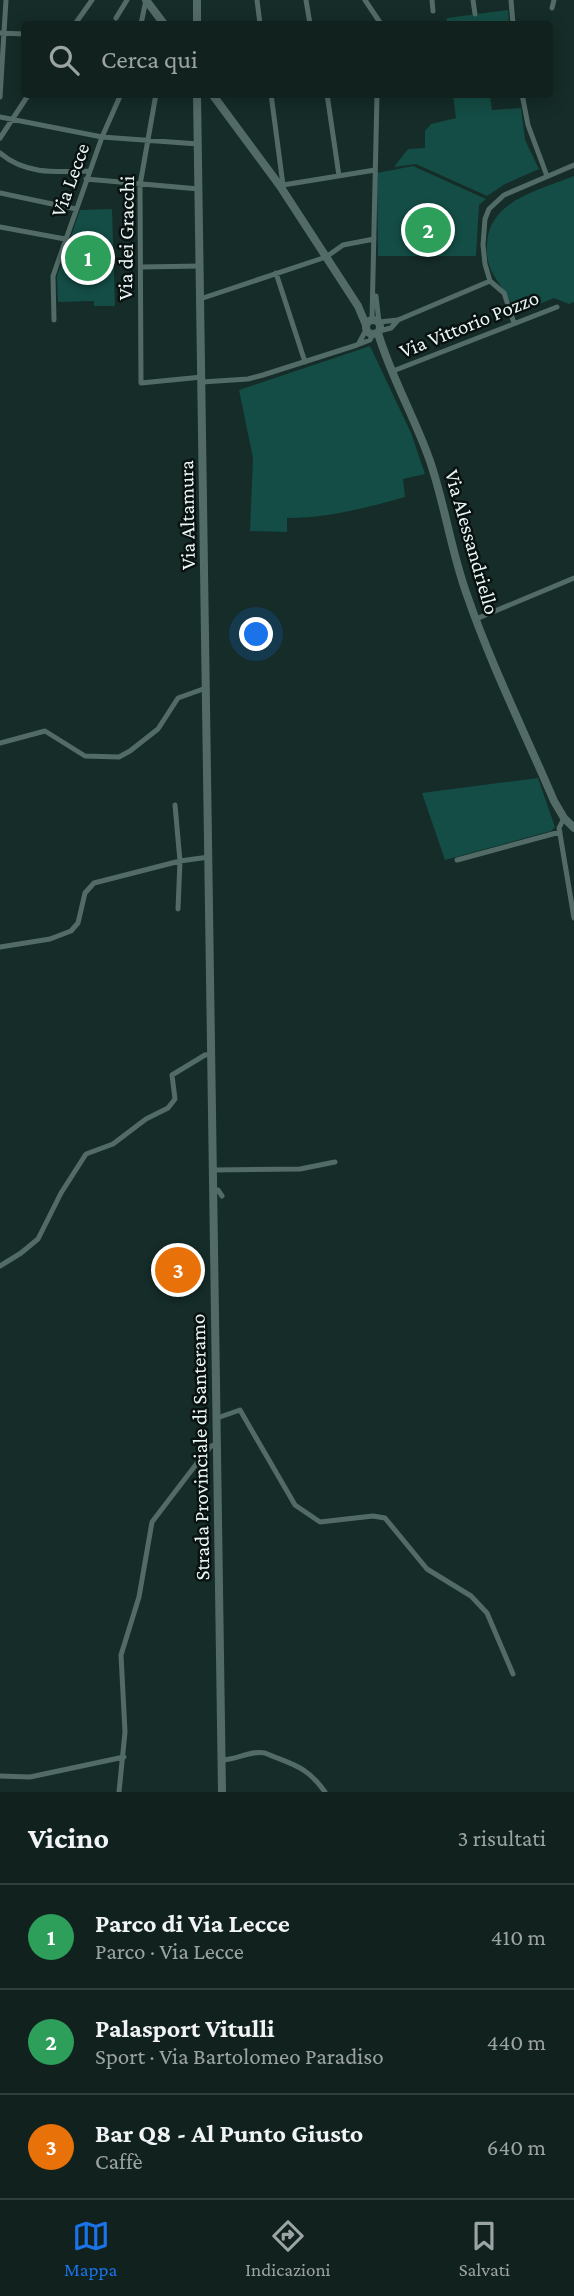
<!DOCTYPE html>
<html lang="it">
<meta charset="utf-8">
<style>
body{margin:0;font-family:"Crimson Pro",serif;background:#1e2e2b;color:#f1f3f6}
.you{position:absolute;left:257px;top:635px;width:24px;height:24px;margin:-18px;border:5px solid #fff;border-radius:50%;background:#1a73e8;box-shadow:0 0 0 10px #1a73e833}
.badge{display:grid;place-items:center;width:46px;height:46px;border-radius:50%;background:#1a73e8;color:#fff;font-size:23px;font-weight:700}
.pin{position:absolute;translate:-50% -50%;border:4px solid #fff;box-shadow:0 2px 7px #0006}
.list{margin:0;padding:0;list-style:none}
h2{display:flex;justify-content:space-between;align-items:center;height:91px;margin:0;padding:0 28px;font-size:30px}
h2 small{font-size:23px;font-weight:400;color:#9ca3a4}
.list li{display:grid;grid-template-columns:46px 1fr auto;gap:21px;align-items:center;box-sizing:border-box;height:105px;padding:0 28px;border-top:2px solid #303e3c}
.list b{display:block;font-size:26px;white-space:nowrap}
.list p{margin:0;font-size:23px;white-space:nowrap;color:#9ca3a4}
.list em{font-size:23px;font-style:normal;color:#9ca3a4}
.icon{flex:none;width:38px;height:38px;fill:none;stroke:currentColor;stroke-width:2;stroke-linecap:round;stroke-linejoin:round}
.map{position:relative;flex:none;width:574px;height:1792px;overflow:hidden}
.search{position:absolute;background:#10211e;box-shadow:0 4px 18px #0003;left:21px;right:21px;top:21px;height:77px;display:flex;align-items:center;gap:18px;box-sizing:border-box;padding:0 24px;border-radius:7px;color:#9ca3a4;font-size:26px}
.sheet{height:406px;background:#10211e}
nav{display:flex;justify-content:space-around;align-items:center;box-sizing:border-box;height:98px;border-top:2px solid #303e3c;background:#10211e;font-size:19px;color:#9ca3a4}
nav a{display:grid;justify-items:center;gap:4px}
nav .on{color:#1a73e8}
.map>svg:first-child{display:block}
.green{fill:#144d45}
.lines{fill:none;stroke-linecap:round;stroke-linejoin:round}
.street{stroke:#536b67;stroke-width:5}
.secondary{stroke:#536b67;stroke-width:8}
.labels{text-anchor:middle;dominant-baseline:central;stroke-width:5;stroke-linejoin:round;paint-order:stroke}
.street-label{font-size:21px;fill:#e9f7f4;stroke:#091210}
</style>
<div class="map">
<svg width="574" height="1792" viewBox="0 0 574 1792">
<rect width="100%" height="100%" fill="#152c28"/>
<!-- green -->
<path class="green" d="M508 10 509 24H446L447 18Z
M490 95 492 110 521 108 525 140 539 169 505 184 487 196 416 164 394 167 408 149 425 148V131L431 124 456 118 453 95Z
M413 166 486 199 479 205 476 256H378L377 173Z
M574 176V302L569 304 554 298 515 314C509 293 501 289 492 272 488 264 486 254 487 245 488 200 540 190 574 176Z
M112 209 115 306H94V301L58 302 57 276 80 210Z
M370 346 411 433 425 474 403 479 405 497C366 508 328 518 287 518V532L250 531 253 458 239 390Z
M538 778 555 827 551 831 445 860 422 793Z"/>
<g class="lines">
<!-- street -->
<path class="street" d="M257 0 260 24
M306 0 310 24
M365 0 381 24
M432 0 433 11
M473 0 475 14
M511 0 513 24
M552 8 554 0
M116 18 127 0
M75 24 92 0
M141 24 146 0
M0 33 24 34
M156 94 140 185 141 383 202 377
M271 94 283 185 280 186
M327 94 339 176
M522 94 528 125 547 176
M0 97 6 0
M0 117 102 137 198 144
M0 138 29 94
M0 153C25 175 58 172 89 171
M86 179 199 189
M283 185 375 170
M0 193 76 209
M0 227 65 239
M142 267 200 266
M276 273 305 362
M376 296 379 322 398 320 490 281
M200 299 326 257 343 245 374 239
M54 320 53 276 102 137 121 94
M372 320 377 94
M514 323 504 293 490 281 485 264 483 245 485 219 489 209 504 195 574 165
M379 331 391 328 398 320
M359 343 366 330
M393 371 557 307
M202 382 248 379 263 375 357 345 370 340 373 334
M476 619 574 578
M0 743 45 731 85 756 119 757 130 751 158 729 178 698 206 688
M175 805 180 861 178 909
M564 818 559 828 574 918
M457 860 560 832
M0 947 50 939 71 931 78 923 85 893 94 883 180 861 209 857
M213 1170 300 1169 335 1162
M214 1190H218L222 1196
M0 1266 21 1253 38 1239 61 1193 86 1154 113 1144 146 1119 168 1108 175 1099 172 1075 205 1055 212 1054
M217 1418 240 1410 295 1505 320 1522 373 1516 385 1518 427 1569 471 1596 487 1613 513 1674
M221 1760C237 1760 250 1750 265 1753 293 1765 307 1766 325 1792
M0 1776 30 1777 124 1757
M119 1792 125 1732 121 1655 139 1597 152 1522 204 1454 211 1446 217 1444"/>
<!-- secondary -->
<path class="secondary" d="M146 0 164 24
M197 24V0
M197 94 222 1792
M212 94 280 186 358 306 366 325
M366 327a7 7 0 1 1 14 0a7 7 0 1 1-14 0Z
M378 333C391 377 415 418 430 461 445 505 451 551 467 595 491 665 525 733 554 801L564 818 574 828"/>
</g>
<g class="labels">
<!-- street labels -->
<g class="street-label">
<text transform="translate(70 180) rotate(-70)">Via Lecce</text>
<text transform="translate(126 238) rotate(-89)">Via dei Gracchi</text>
<text transform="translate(469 324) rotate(-22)">Via Vittorio Pozzo</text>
<text transform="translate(187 515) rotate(-91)">Via Altamura</text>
<text transform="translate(472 542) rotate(74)">Via Alessandriello</text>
<text transform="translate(200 1447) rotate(-91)">Strada Provinciale di Santeramo</text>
</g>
</g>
</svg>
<div class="you"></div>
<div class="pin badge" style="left:88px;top:258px;background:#2e9e5b">1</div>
<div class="pin badge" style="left:428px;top:230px;background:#2e9e5b">2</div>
<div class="pin badge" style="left:178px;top:1270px;background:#e8710a">3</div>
<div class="search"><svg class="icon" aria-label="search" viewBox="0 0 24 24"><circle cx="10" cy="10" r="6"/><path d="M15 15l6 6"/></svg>Cerca qui</div>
</div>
<section class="sheet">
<h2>Vicino<small>3 risultati</small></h2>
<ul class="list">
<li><span class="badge" style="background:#2e9e5b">1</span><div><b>Parco di Via Lecce</b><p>Parco · Via Lecce</p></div><em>410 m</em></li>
<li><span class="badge" style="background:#2e9e5b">2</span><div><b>Palasport Vitulli</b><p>Sport · Via Bartolomeo Paradiso</p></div><em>440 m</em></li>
<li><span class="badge" style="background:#e8710a">3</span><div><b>Bar Q8 - Al Punto Giusto</b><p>Caffè</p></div><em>640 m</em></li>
</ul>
</section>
<nav>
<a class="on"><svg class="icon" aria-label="map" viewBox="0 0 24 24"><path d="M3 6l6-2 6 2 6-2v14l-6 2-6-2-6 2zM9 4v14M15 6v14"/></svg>Mappa</a>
<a><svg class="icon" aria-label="directions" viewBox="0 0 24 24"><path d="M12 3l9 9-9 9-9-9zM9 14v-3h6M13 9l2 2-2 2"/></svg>Indicazioni</a>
<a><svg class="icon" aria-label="saved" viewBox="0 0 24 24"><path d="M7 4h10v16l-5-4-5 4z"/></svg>Salvati</a>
</nav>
